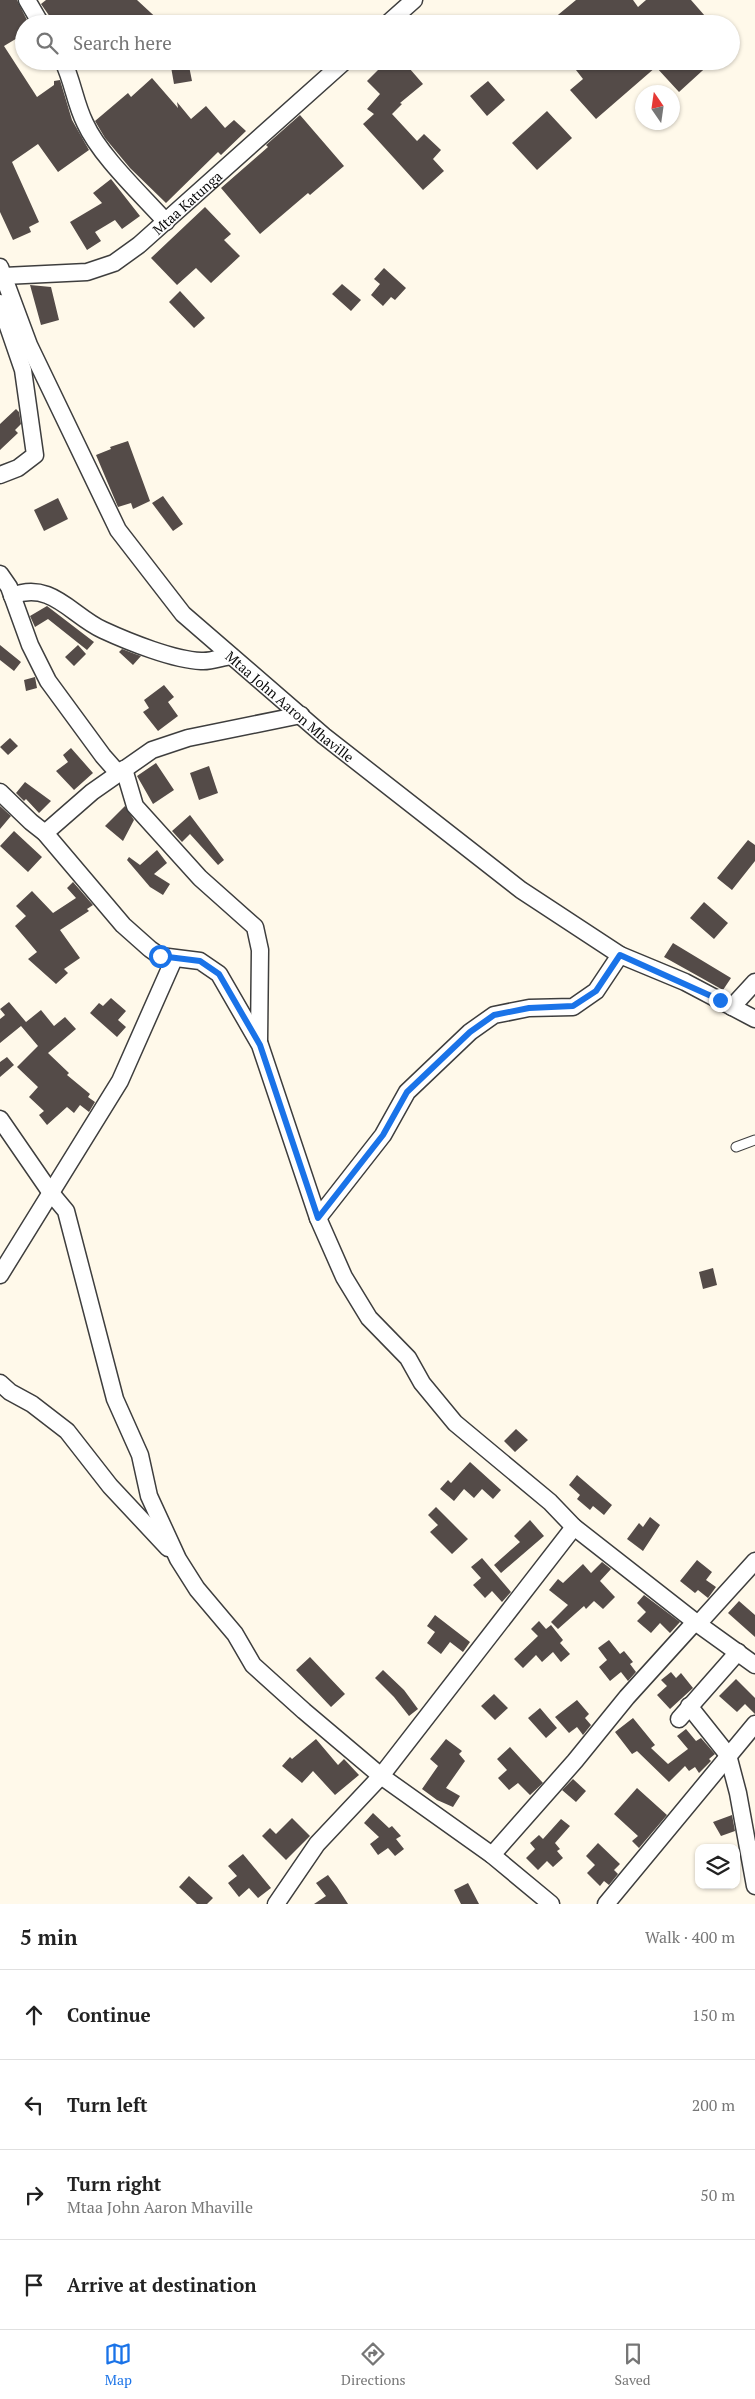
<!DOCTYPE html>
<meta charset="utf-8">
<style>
body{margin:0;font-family:"PT Serif",serif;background:#f2f2f2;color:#222}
.controls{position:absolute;right:15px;bottom:15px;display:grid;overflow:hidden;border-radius:10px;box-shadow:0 1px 4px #0004}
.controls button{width:45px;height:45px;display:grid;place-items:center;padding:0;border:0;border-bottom:1px solid #e0e0e0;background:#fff;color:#222;font:25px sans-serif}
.compass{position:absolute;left:635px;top:85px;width:45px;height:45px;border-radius:50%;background:#fff;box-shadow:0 1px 4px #0004;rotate:347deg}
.stop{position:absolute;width:15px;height:15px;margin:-11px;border:4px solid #1a73e8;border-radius:50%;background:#fff}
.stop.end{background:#1a73e8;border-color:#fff;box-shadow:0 1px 5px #0008}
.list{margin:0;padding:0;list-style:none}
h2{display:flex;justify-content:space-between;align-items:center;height:65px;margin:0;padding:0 20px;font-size:21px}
h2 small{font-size:16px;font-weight:400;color:#767676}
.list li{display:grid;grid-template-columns:32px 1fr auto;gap:15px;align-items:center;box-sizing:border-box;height:90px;padding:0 20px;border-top:1px solid #e0e0e0}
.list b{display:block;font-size:19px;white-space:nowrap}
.list p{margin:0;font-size:16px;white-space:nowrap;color:#767676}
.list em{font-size:16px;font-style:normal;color:#767676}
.icon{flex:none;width:28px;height:28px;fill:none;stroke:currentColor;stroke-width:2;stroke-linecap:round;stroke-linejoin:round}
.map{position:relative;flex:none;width:755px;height:1904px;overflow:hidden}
.search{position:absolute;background:#fff;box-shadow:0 1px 4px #0004;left:15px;right:15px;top:15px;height:55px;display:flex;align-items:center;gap:12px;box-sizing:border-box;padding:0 18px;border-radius:28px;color:#767676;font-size:19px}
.sheet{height:425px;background:#fff}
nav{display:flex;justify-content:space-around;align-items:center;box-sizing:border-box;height:70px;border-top:1px solid #e0e0e0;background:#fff;font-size:14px;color:#767676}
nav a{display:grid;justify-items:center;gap:2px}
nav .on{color:#1a73e8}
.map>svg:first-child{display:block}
.building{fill:#544b48}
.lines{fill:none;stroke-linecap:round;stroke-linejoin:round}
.service-casing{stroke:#3e3e3e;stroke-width:11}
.minor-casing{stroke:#3e3e3e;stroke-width:19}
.service{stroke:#fff;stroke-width:9}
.minor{stroke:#fff;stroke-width:16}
.route{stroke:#1a73e8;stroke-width:6}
.labels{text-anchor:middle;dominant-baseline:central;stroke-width:5;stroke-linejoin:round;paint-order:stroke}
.street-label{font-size:14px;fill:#0b0b0b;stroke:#fff}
</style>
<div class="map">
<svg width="755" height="1904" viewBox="0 0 755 1904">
<rect width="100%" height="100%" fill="#fff9ea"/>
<!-- building -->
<path class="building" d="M0 0H17L29 24H24V34L4 46 37 97 54 85V81L60 80 72 120 89 150 58 172 38 144 12 162 39 222 29 227 31 232 13 240 0 212Z
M46 0H137L163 24H55L41 4Z
M576 0H633L638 7 646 0H691L712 24H547Z
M170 61H188L192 81 174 84Z
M387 61H403L423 84 400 103 402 104 392 114 417 141 424 134 441 150 433 159 444 171 423 190 363 124 374 114 367 109 380 94 367 81Z
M569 61H713L679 92 656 67 596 119 570 90 583 79Z
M152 78 178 108 177 102 191 119 206 106 225 128 234 120 246 131 221 155 218 152 166 203 130 168 105 138 95 121 128 93 131 97Z
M488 81 505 100 487 116 470 96Z
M547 111 572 138 537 170 512 143Z
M300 115 344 166 310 195 308 193 260 234 221 188 268 147 266 145Z
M111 179 140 216 122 229 115 220 95 232 101 241 87 250 70 222 102 203 93 193Z
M205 207 231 234 224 240 240 256 211 283 196 268 177 285 151 258Z
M384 268 406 288 395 300 391 297 383 306 371 295 380 284 374 279Z
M342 284 361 300 351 311 332 294Z
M30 285 51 287 59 320 41 325Z
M180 291 205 318 194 328 169 302Z
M16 409 19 412 21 424 15 430 18 433 0 450V424Z
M128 441 150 501 133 509 131 503 118 507 96 455 111 449 110 447Z
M163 496 183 524 173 531 152 503Z
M58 498 68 519 44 531 34 510Z
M47 606 94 642 87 650 48 619 35 627 30 616Z
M0 645 21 662 14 671 0 660Z
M78 645 86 654 74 666 65 657Z
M122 649 135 654 141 656 133 665 119 652Z
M35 677 37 688 26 691 24 680Z
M164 685 174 697 168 702 178 716 158 731 143 712 149 708 144 700Z
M10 738 18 746 8 755 0 747Z
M71 748 93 773 74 790 56 771 68 762 63 755Z
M156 763 174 790 153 804 137 776Z
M209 766 218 793 199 800 190 773Z
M25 782 51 801 39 813 26 799 24 801 16 793Z
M0 806 11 816 0 829Z
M125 806 134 820 123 841 105 826Z
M190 815 224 860 218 865 190 834 182 842 172 831Z
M14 831 42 857 28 872 0 846Z
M748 840 755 845V861L732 890 717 878Z
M157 850 167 863 154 874 170 884 163 895 150 887 127 860 129 857 140 865Z
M73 882 93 905 87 909 89 911 60 930 80 958 64 969 68 973 56 984 28 959 37 952 15 926 26 916 16 906 32 891 53 913 76 898 67 888Z
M704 902 728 923 714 939 690 918Z
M673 943 731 978 723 990 664 957Z
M111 998 126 1011 118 1020 126 1027 117 1037 90 1013 99 1003 103 1006Z
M9 1002 26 1022 41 1010 54 1026 65 1017 76 1029 48 1053 69 1073 67 1075 90 1094 88 1097 95 1102 89 1112 80 1105 74 1113 67 1107 47 1125 39 1115 44 1111 29 1097 38 1087 17 1067 38 1046 21 1026 0 1043V1019L5 1015 0 1009Z
M7 1057 14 1065 0 1077V1062Z
M713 1268 717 1285 703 1289 699 1272Z
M516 1429 528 1440 515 1452 504 1441Z
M470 1462 501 1490 493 1499 482 1489 474 1498 464 1489 454 1501 440 1489 448 1480 451 1483Z
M577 1475 612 1505 604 1515 593 1506 590 1510 577 1499 580 1495 569 1485Z
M436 1507 468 1539 452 1554 430 1532 438 1525 428 1515Z
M650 1517 660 1525 643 1551 627 1539 639 1523 643 1527Z
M530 1520 544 1536 501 1573 494 1565 520 1542 514 1536Z
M482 1558 511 1592 502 1602 492 1591 485 1598 473 1585 481 1578 471 1567Z
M697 1560 712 1572 706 1580 716 1587 708 1598 698 1590 695 1593 680 1581Z
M602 1562 611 1569 600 1581 615 1597 603 1609 594 1601 586 1609 584 1606 558 1629 551 1622 568 1605 549 1590 558 1579 563 1583 583 1564 591 1573Z
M644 1595 680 1622 670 1633 660 1623 651 1633 637 1621 646 1612 637 1603Z
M739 1601 755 1615V1637L728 1613Z
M435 1615 470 1642 463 1652 450 1642 441 1654 427 1643 435 1632 427 1626Z
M539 1621 546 1629 551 1625 563 1640 560 1643 570 1654 561 1662 553 1652 542 1662 536 1655 523 1668 514 1659 538 1636 531 1629Z
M609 1640 620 1654 624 1651 633 1662 630 1664 636 1672 628 1681 621 1672 610 1681 599 1667 607 1660 598 1648Z
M310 1657 345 1694 331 1707 296 1670Z
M383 1670 404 1690 418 1709 409 1716 394 1697 375 1678Z
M671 1672 676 1678 681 1673 693 1688 670 1709 657 1695 667 1686 661 1680Z
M736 1679 755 1698V1714L745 1704 737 1712 719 1696Z
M494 1694 508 1708 495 1720 481 1706Z
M577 1700 589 1714 585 1718 591 1725 583 1735 577 1727 569 1733 555 1717Z
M540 1708 557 1728 546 1738 528 1718Z
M633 1718 655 1745 651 1748 668 1764 688 1749 677 1736 686 1729 696 1741 701 1738 715 1754 709 1759 711 1761 699 1773 695 1767 689 1771 685 1766 669 1782 637 1751 632 1754 615 1732Z
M316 1739 338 1765 344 1759 359 1775 335 1795 313 1771 302 1783 282 1766 290 1757 292 1759Z
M446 1739 462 1751 459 1754 465 1761 446 1788 460 1796 453 1807 437 1800 422 1789 438 1766 430 1759Z
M510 1747 543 1783 530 1795 518 1783 509 1790 498 1778 507 1770 497 1759Z
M573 1779 586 1791 576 1802 562 1790Z
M637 1788 667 1815 639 1848 632 1841 638 1836 614 1814Z
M373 1813 389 1828 392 1826 401 1836 396 1839 404 1849 395 1856 388 1848 378 1855 370 1844 379 1837 364 1823Z
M732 1815 735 1831 721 1836 713 1822Z
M292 1818 310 1836 286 1860 262 1836 270 1828 276 1834Z
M561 1819 570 1826 555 1843 560 1849 557 1851 563 1858 553 1867 547 1861 538 1870 526 1858 535 1849 530 1843 539 1835 543 1839Z
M598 1843 620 1864 614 1870 618 1874 609 1885 604 1881 600 1886 587 1873 595 1865 586 1856Z
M243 1854 271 1888 258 1898 249 1888 239 1897 228 1883 237 1876 228 1866Z
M328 1875 337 1887 348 1904H314L326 1896 316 1883Z
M189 1876 213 1898 207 1904H197L179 1887Z
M468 1883 479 1904H461L454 1890Z"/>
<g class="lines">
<defs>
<path id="service" d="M736 1147 755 1140"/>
<g id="minor">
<path d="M27 0 41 24"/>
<path d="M387 24 414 0"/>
<path d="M63 61C73 82 75 103 85 123 100 156 141 194 166 222"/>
<path id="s1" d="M0 267 29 345 118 530 183 614 324 736 521 890 620 955 685 982 755 1019"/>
<path id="s2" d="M0 278 4 276 87 272 114 263 139 245 345 61"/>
<path d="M0 303 23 370 35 455 18 468 0 475"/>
<path d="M0 574 9 587 30 645 48 681 103 756 118 773"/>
<path d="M12 596C51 580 72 616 103 630 129 642 174 660 201 661 211 662 222 657 231 656"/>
<path d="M124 769 135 806 200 878 255 927 260 950 259 1042"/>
<path d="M0 792 31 822 45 833 123 925 150 949 160 956 200 961 219 974 260 1045 318 1218 344 1277 369 1318 408 1358 422 1383 455 1423 550 1502 574 1527 698 1624 755 1665"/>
<path d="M45 833 92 792 152 750 188 738 301 715"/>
<path d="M732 1007 755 982"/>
<path d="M0 1119 51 1193 66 1211 115 1399 140 1455 149 1496 178 1559 197 1589 235 1634 253 1665 304 1711 381 1776 492 1855 551 1904"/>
<path d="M318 1218 383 1135 407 1092 470 1032 494 1015 529 1008 573 1007 596 991 620 955"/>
<path d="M0 1275 120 1081 174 959"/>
<path d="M0 1383 10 1392 32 1404 67 1431 110 1486 168 1548"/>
<path d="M698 1624 755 1561"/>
<path d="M689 1706 728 1755 738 1793 755 1886"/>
<path d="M679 1719 738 1652"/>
<path d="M492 1855 575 1761 627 1697 695 1622"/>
<path d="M276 1904 317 1844 381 1776 574 1527"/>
<path d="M606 1904 755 1724"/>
</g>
</defs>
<!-- service casing -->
<use href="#service" class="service-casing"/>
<!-- minor casing -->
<use href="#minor" class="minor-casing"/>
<!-- service -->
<use href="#service" class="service"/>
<!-- minor -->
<use href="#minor" class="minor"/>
</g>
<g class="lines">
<!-- route -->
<path class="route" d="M160 956 200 961 219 974 260 1045 318 1218 383 1135 407 1092 470 1032 494 1015 529 1008 573 1006 596 991 620 955 720 1000"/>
</g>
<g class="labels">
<!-- street labels -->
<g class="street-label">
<text stroke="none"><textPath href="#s2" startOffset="211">Mtaa Katunga</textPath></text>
<text stroke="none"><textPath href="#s1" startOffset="536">Mtaa John Aaron Mhaville</textPath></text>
</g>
</g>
</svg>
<div class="controls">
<button><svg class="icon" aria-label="layers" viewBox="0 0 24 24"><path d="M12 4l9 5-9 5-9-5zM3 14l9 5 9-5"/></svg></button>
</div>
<svg class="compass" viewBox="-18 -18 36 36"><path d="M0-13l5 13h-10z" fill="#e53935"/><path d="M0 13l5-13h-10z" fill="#767676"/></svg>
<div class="stop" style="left:160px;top:956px"></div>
<div class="stop end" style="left:720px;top:1000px"></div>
<div class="search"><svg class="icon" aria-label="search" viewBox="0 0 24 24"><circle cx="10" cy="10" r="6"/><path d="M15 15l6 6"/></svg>Search here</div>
</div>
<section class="sheet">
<h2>5 min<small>Walk · 400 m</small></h2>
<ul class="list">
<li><svg class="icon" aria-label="ahead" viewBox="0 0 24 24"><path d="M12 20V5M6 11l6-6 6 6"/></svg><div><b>Continue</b></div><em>150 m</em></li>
<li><svg class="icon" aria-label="left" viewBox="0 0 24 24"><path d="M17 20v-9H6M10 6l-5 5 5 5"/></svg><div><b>Turn left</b></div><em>200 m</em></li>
<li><svg class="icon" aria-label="right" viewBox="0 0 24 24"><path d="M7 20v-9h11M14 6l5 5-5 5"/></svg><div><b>Turn right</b><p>Mtaa John Aaron Mhaville</p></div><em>50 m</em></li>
<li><svg class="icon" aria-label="arrive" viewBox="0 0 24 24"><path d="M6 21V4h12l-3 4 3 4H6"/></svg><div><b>Arrive at destination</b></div></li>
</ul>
</section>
<nav>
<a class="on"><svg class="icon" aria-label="map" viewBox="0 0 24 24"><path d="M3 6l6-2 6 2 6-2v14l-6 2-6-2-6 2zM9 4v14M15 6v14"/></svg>Map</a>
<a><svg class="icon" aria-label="directions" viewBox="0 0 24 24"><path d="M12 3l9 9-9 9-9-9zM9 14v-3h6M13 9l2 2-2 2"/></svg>Directions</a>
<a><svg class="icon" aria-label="saved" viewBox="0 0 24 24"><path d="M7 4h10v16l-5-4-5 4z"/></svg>Saved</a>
</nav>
